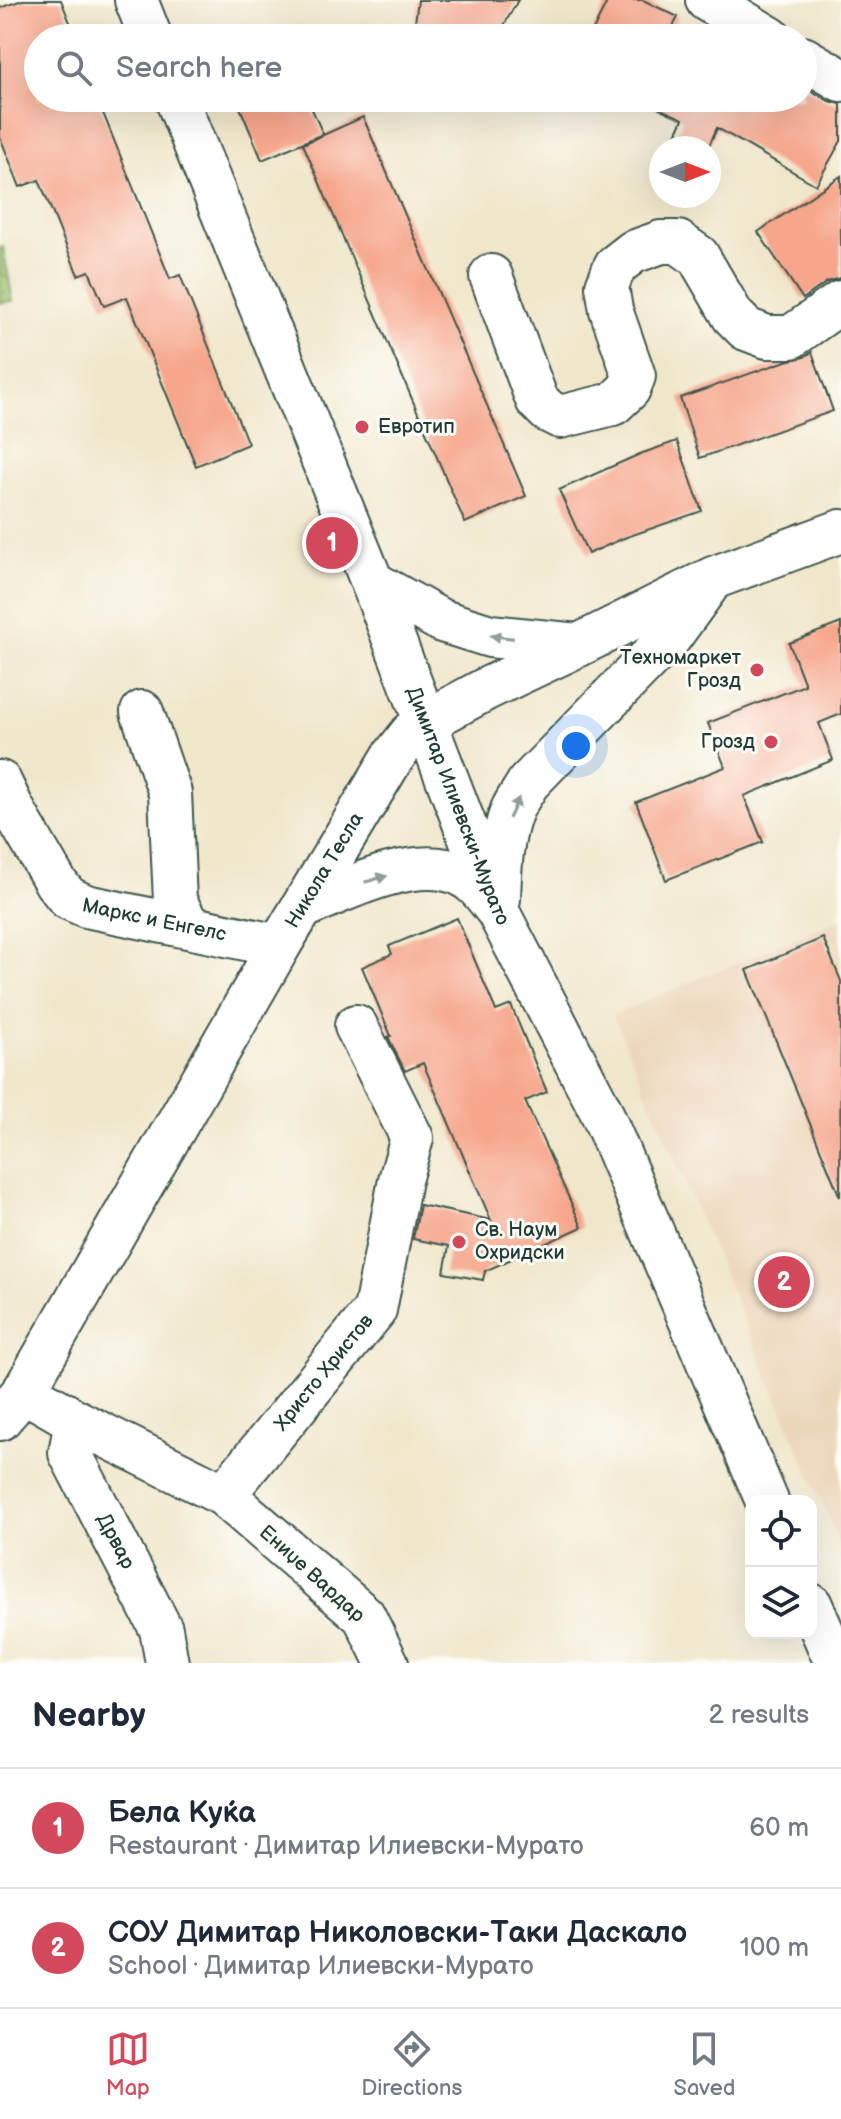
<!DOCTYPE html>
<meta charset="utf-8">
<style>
body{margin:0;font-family:"Balsamiq Sans",sans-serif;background:#f2f2f3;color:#1f2937}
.controls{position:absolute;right:24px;bottom:24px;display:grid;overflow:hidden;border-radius:16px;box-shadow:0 8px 32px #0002}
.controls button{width:72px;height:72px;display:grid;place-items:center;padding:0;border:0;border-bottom:2px solid #e0e1e3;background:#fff;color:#1f2937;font:40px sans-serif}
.compass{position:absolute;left:649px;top:136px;width:72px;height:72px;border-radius:50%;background:#fff;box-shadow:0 8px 32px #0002;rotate:90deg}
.you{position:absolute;left:576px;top:746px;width:28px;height:28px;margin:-20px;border:6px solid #fff;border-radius:50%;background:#1a73e8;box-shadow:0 0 0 12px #1a73e833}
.badge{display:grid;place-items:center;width:52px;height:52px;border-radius:50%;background:#d1495b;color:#fff;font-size:26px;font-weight:700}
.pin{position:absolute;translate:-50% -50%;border:4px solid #fff;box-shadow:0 2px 8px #0006}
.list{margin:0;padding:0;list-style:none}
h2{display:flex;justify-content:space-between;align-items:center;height:104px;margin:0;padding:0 32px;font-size:34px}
h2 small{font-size:26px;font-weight:400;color:#747a83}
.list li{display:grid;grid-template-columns:52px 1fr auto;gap:24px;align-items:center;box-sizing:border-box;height:120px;padding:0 32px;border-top:2px solid #e0e1e3}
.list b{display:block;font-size:30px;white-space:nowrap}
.list p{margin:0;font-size:26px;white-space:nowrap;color:#747a83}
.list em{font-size:26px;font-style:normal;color:#747a83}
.icon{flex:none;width:44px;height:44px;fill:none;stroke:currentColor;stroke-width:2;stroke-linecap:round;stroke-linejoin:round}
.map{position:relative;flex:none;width:841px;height:1663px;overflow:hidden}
.search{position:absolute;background:#fff;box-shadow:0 8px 32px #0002;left:24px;right:24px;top:24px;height:88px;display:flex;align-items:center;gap:20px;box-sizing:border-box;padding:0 28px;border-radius:44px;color:#747a83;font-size:30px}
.sheet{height:344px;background:#fff}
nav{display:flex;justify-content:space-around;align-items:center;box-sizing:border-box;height:112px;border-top:2px solid #e0e1e3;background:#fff;font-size:22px;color:#747a83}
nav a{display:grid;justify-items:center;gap:4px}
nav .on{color:#d1495b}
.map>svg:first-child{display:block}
.built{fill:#edd7bb}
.grass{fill:url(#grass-dots);stroke:#5e8050;stroke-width:2}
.building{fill:#f6a68b}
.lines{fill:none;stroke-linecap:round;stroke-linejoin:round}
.minor-casing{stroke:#3e564b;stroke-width:46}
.minor{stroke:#fff;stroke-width:42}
.oneway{fill:#8f9e9a}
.poi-dot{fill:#d1495b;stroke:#fdfcf7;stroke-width:3}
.labels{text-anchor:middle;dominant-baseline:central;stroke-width:6;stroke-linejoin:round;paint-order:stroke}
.poi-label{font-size:20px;fill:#1f3d34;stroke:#fdfcf7;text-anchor:start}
.street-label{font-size:20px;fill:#1f3d34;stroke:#fdfcf7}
</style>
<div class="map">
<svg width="841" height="1663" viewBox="0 0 841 1663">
<defs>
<pattern id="grass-dots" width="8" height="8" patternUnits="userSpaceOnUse" patternTransform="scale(2)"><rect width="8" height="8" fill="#9ec36d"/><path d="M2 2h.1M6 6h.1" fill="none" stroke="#80a05a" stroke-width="1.8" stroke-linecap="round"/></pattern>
</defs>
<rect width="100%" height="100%" fill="#fdfcf7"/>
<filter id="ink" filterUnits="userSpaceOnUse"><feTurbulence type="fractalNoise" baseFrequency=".0125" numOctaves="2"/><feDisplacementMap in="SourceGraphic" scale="16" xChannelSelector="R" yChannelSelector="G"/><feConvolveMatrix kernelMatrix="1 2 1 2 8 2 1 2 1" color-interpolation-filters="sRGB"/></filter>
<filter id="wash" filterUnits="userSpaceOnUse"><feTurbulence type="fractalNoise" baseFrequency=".006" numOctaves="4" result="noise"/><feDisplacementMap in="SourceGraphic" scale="32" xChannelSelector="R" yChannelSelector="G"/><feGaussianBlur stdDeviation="1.8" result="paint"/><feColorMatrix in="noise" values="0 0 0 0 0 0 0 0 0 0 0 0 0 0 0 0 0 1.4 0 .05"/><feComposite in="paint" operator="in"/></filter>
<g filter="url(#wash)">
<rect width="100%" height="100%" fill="#f0e7cb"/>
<!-- built -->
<path class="built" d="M841 919V1548L613 1015Z"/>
<!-- grass -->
<path class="grass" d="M3 247 13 301 0 303V248Z"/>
<g id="blocks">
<!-- building -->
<path class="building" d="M22 0H61L76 38H38V98H97L170 279 180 275 248 444 196 466 127 297 104 306 89 271 78 275 39 180 20 187 0 137V8Z
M418 0H518L497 38H413Z
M608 0H643L678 17 667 38H589Z
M803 86 829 101 841 104V141L816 185 717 128 708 148H670L683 119 636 98H803Z
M236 98H307L323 134 262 160Z
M363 117 526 496 465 523 303 144Z
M841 176V278L827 282 803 299 758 232Z
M812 352 833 411 700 458 680 398 786 361 804 357Z
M677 441 702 511 624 538 588 554 559 490 640 454Z
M841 623V714L819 723 833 760 744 796 763 842 666 880 636 802 725 767 708 723 805 685 789 643Z
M457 918 496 1011 511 1005 547 1092 525 1101 582 1227 485 1271 483 1280 444 1273 449 1246 413 1239 420 1205 491 1220 423 1063 405 1071 388 1037 391 1036 362 967 392 954 389 946Z
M823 938 841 981 840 1197 747 970Z"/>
</g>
</g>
<g filter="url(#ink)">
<use href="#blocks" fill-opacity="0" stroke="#3e564b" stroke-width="2"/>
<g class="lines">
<defs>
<g id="minor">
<path d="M136 0 151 38"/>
<path d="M707 0 770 38"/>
<path d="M803 58 841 80"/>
<path id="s1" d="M176 98 372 582 498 912 601 1111 767 1501"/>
<path d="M491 276 537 400 548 411 560 417 613 404 629 389 634 376 611 310 607 286 615 266 633 252 661 242H678L698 256 733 316 746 329 767 337H791L841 302"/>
<path d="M372 582 442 621 490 636 578 645"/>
<path d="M142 712 170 793 175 901 189 927"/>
<path id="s2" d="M0 782 13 809 56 883 68 898 86 906 279 946"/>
<path d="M499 899C500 870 501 838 512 810 516 801 523 792 528 783L671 636 708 585"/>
<path d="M304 907C344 890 415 854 459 874 475 881 485 895 495 908"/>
<path d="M24 1391 76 1421 224 1495 364 1616 387 1663"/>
<path id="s3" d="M0 1419 24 1391 279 946 393 757 411 734 425 722 486 689 579 645 713 578 841 531"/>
<path id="s4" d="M76 1421 70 1453 161 1629 167 1663"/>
<path id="s5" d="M224 1495 375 1310 400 1180 412 1138 356 1026"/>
<path d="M811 1605 836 1663"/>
</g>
</defs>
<!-- minor casing -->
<use href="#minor" class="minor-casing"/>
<!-- minor -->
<use href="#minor" class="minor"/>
</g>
<!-- one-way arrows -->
<defs><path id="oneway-solid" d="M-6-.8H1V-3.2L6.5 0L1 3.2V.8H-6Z" transform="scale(2)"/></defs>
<g class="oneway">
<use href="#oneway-solid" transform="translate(502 637) rotate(-173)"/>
<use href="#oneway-solid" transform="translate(514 808) rotate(-65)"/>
<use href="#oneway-solid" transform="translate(376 879) rotate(-16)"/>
</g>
</g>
<!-- markers -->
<g class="poi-dot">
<circle cx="362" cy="427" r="8"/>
<circle cx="757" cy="670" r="8"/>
<circle cx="771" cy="742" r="8"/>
<circle cx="459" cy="1242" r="8"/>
</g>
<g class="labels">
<!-- poi labels -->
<g class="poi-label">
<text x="378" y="427">Евротип</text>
<text x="741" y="658" text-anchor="end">Техномаркет<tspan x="741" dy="23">Грозд</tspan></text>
<text x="755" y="742" text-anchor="end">Грозд</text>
<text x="475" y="1230">Св. Наум<tspan x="475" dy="23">Охридски</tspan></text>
</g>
<!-- street labels -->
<g class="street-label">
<text stroke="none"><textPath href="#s1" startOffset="762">Димитар Илиевски-Мурато</textPath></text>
<text stroke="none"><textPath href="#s3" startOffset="638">Никола Тесла</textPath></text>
<text stroke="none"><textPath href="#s2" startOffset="224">Маркс и Енгелс</textPath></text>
<text stroke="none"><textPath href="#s5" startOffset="158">Христо Христов</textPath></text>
<text stroke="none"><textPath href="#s4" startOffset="132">Дрвар</textPath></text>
<text transform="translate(312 1574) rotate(42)">Ениџе Вардар</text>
</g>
</g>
</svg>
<div class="controls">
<button><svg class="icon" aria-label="locate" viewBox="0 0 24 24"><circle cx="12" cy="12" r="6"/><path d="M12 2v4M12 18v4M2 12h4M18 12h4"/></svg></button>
<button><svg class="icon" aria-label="layers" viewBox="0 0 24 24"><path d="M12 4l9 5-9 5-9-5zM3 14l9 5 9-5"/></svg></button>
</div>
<svg class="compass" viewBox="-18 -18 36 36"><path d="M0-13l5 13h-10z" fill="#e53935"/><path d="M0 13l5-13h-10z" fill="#747a83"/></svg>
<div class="you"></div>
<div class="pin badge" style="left:332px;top:543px">1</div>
<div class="pin badge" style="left:784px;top:1282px">2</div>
<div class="search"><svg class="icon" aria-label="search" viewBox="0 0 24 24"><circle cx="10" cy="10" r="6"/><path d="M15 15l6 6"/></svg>Search here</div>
</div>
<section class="sheet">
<h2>Nearby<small>2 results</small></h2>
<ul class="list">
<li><span class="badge">1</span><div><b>Бела Куќа</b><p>Restaurant · Димитар Илиевски-Мурато</p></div><em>60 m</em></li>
<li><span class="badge">2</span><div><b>СОУ Димитар Николовски-Таки Даскало</b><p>School · Димитар Илиевски-Мурато</p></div><em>100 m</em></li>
</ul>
</section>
<nav>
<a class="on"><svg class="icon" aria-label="map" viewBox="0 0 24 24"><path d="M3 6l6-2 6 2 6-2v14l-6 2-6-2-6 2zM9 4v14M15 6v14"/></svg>Map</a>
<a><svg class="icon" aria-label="directions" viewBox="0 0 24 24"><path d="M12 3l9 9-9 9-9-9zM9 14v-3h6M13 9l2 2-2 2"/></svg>Directions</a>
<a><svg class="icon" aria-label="saved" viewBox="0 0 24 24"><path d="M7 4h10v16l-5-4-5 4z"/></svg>Saved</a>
</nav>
